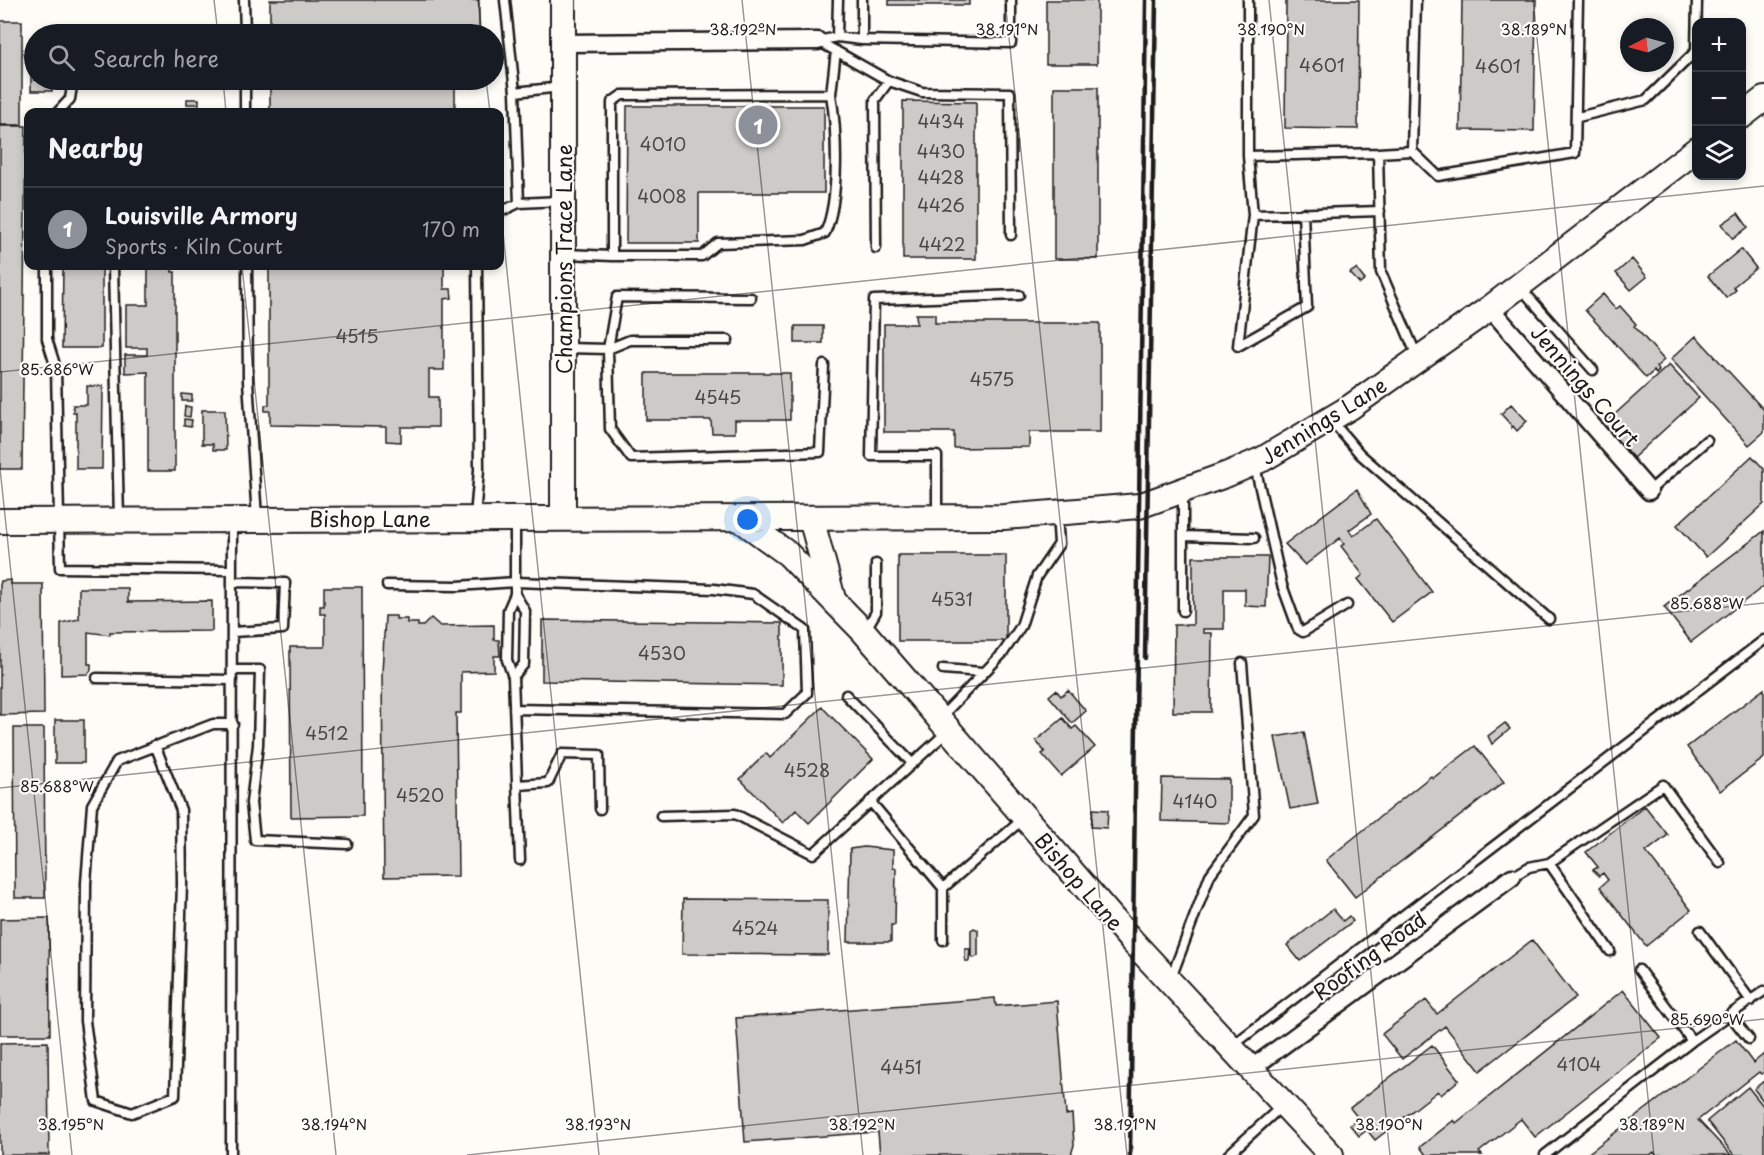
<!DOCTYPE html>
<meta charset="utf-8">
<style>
body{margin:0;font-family:"Playpen Sans",sans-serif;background:#242831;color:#f1f3f6}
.controls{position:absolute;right:18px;top:18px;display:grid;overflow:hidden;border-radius:12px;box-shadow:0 3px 9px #0003}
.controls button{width:54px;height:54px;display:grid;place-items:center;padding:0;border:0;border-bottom:2px solid #363941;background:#171b24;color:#f1f3f6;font:30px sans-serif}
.compass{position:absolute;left:1620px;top:18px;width:54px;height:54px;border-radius:50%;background:#171b24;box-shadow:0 3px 9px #0003;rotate:264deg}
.you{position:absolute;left:748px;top:520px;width:21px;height:21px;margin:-15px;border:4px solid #fff;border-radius:50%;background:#1a73e8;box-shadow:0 0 0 9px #1a73e833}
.badge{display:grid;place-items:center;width:39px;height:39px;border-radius:50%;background:#8c9099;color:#fff;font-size:20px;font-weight:700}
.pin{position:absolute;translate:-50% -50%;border:3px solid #fff;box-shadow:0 2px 6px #0006}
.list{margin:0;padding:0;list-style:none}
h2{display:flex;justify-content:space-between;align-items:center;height:78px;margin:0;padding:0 24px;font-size:26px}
h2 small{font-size:20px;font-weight:400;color:#9ea1a6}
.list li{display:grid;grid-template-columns:39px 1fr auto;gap:18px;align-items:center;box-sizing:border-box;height:84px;padding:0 24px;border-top:2px solid #363941}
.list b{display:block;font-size:22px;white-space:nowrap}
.list p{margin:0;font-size:20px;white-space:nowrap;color:#9ea1a6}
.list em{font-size:20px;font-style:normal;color:#9ea1a6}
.icon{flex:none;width:33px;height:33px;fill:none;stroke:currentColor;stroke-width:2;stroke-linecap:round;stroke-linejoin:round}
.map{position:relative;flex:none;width:1764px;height:1155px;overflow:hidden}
.search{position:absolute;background:#171b24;box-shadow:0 3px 9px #0003;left:24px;top:24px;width:480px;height:66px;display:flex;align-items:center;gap:15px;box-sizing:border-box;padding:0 21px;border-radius:33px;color:#9ea1a6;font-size:22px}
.panel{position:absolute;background:#171b24;box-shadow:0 3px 9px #0003;left:24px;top:108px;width:480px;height:162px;border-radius:12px}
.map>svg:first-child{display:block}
.building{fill:#cccbc8;stroke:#1c1c1c;stroke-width:1.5}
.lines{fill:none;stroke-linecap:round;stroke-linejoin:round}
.lane-casing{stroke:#1c1c1c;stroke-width:13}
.street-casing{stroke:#1c1c1c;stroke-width:21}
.secondary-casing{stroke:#1c1c1c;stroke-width:28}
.lane{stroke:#fdfcf7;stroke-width:8}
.street{stroke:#fdfcf7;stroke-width:16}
.secondary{stroke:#fdfcf7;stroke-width:24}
.rail{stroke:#1c1c1c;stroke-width:4.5}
.ticks{fill:none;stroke:#1c1c1c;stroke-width:1.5;stroke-opacity:0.45}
.labels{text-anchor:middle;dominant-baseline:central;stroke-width:4.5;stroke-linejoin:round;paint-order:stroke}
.number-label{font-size:18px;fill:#484847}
.street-label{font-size:21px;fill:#1c1c1c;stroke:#fdfcf7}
.ticks-label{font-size:15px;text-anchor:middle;fill:#1c1c1c;stroke:#fdfcf7;stroke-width:4.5;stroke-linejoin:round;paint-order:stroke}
</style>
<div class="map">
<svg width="1764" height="1155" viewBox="0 0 1764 1155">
<rect width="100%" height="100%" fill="#fdfcf7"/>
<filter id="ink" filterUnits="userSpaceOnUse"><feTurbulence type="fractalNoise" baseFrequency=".0167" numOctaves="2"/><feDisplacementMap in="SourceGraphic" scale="12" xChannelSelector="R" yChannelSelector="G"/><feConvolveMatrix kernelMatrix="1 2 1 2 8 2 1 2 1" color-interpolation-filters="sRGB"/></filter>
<g filter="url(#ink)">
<!-- building -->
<path class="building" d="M270 0H479V34H270Z
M889 0H969V5H889Z
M1046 0H1097V64H1046Z
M1286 0H1359L1358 129 1285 128Z
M1462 0H1536L1534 131 1460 130Z
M0 21H22V125H0Z
M31 60H34V80H52V91H31Z
M270 80H455V112H270Z
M1054 87H1098V259H1054Z
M187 99H199V104H187Z
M903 101 976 102V259H903Z
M627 106H824V193H699V243H626Z
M187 107H199V112H187Z
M0 126H26L22 469H0Z
M1738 213 1748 227 1733 239 1722 224Z
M1741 249 1756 268 1733 287 1736 290 1726 298 1708 276Z
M1632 259 1647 277 1631 290 1616 273Z
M63 266H102V348H62Z
M148 266H172V272H175V471H148V372L125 373V355H147V348H126V305H148Z
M269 266H444V289H451L452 298 444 299V370H429V397H438V427H401V442L386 441V427L270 425V411H265V405H269Z
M1356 269 1365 280 1360 284 1350 273Z
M1603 294 1616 309 1620 306 1636 324 1634 326 1664 360 1656 367 1659 371 1656 374 1654 371 1646 378 1585 310Z
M916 314H935V323H1100V432H1029V447L954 448V432H884V324H917Z
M795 326H823V343H795Z
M1696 336 1764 410V432L1749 445 1671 359Z
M1669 365 1699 398 1633 458 1603 425Z
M646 373H790V420H735V433H712L711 420H646Z
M87 386H103L102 469H76V412H73V405H87Z
M182 394 192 395V401H182Z
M1511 404 1527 421 1517 431 1513 426 1511 428V425L1501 414Z
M185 406 191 407 190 417 184 416Z
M202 410H225L226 450H213V444H202Z
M184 419 192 420 191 427 184 426Z
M1752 456 1764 469V504L1706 557 1677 525Z
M1357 489 1371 514 1349 530 1353 536 1376 519 1432 592 1392 622 1358 579 1363 575 1341 546 1344 544 1340 538 1305 565 1285 544Z
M1764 531V586L1691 642 1664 607Z
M898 555H1006V641H898Z
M1193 557H1268L1266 607 1245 606V589H1224V629H1203V633H1212L1211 712H1173L1174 625H1193Z
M11 580V584H43L44 714 0 715V585L1 581Z
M324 587H362L363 816 291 817 290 647H325V614H320V606H324Z
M79 588H128V602L212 601V631L110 632V635L88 632V664H91V670L88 674 61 675V623L79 619Z
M385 616H396V619H407V623H418V626H423L431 618 440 626 494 625V640H499L500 656H494V671L461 672V713H456L458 876 384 877 382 674Z
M542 620 782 623V685L542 681Z
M1764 689V758L1720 791 1687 747Z
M1056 690 1061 696 1068 690 1086 711 1072 723 1049 696Z
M822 707 873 759 809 823 796 810 783 823 740 779 766 753 770 758Z
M1063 718 1072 729 1076 726 1095 747 1061 776 1042 754 1045 752 1036 741Z
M55 720H84V763H55Z
M1505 723 1510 729 1492 744 1488 736Z
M14 728H44L45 898H15Z
M1304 732 1318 804 1290 809 1275 737Z
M1475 746 1504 782 1355 897 1326 860 1431 776 1433 778Z
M1162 778 1229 779V823L1161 821Z
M1645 806 1668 835 1646 852 1691 910 1646 946 1600 887 1608 880 1603 873 1599 876 1593 870 1598 867 1586 852Z
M1093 809 1108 810 1107 828 1091 827Z
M864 847 893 850V868H896L895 925H891V942H848L850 849Z
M683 899 828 900V955L682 954Z
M1333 909 1343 921 1349 916 1353 921 1300 961 1287 945Z
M49 918 50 1035H0V919Z
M974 928 978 930V956L974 958 971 956V930Z
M1532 940 1576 997 1480 1071 1445 1026 1402 1059 1382 1034 1426 1000 1437 1014Z
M965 949H970L969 961H965Z
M1623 990 1661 1038 1535 1137 1521 1119 1479 1152 1482 1155H1426L1420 1147 1454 1120 1456 1123Z
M995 998 996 1006 1057 1001 1066 1115 1072 1114 1074 1145 1071 1155H880L878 1132 745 1142 736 1018Z
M1736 1040 1753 1063 1764 1054V1072L1761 1074 1759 1072 1698 1120 1731 1155H1656L1654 1152 1650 1155H1586Z
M48 1042 49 1155H0V1043Z
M1432 1045 1459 1080 1441 1095 1438 1091 1375 1140 1367 1130 1359 1136 1350 1125 1358 1118 1350 1108Z
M1764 1081V1102L1754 1089Z
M1748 1087 1764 1107V1155H1734L1707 1121Z"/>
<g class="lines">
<defs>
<path id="lane" d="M244 0 245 34
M505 0 515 92
M1416 0 1412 151 1378 153 1381 272 1417 356
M837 37 838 0
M862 40 1011 43V0
M818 41 889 81 922 92 1010 93 1011 235
M818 41 837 37 862 40V0
M245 80V112
M58 112 70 99 73 80
M1578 117 1646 100 1696 51 1697 0
M1412 151 1438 176 1575 153 1578 0
M1378 153 1248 156 1253 215 1380 211
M1248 156V0
M519 203 515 92 561 87
M500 212 519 203 560 201
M1253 215 1238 346 1307 307 1303 213
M876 248 875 100 889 81
M566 254 612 256V102L622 95 831 94 836 51
M612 256H702L718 243 805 240 825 233C840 199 837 132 831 94
M47 266V339L56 368 60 568 232 570
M113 266 119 519
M247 266 248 381 257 518
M1520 287 1593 370
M566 348 608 349 610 429 631 458 820 452 824 365
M608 349 617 297 751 298
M608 349 630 340H728
M1331 420 1360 454 1549 619
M1255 466 1282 585 1298 629 1303 632 1347 605
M1649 491 1707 440
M1183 492V611
M937 514V456H871L874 300 1019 295
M475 517 479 470 477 266
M515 521V594L508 610 507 660 513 677 524 664 525 611 515 594
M1183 536 1254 538
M232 582 285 583 283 629 232 632
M387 585 458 586 515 582 714 589 753 594 805 630 807 693 785 714 514 709
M866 629 876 612V564
M943 669 982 672
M232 670H260L258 745 251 803 255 840 347 844
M513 677 520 860
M97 678 232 680
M846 695 911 762
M940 718 1003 653 1021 626 1037 576 1059 544 1057 514
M155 745 181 810 182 884 175 1096 132 1113 96 1101 85 1021 86 883 92 805 117 761 213 724H233
M517 785 548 783 562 754 599 755 600 809
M870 801 943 888 1023 819
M661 816 735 814 813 854 947 732
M1549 863 1663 785 1720 863
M1512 877 1529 867 1549 863 1610 951
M1700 931 1751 1001
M943 940V888
M1639 970 1692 1041
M1171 978 1210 875 1254 815 1242 663
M1730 1015 1749 1039
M1232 1046 1764 640
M231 1155 232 522
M1228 1155 1283 1105
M1545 1155 1692 1041 1764 991"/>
<path id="street" d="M563 43 818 41
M1490 308 1649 491
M1252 1068 1512 877"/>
<path id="secondary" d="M563 0V518
M1742 116 1764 99
M811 518 833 599
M740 519 788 554 864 632 1132 941 1331 1155
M0 521 1004 517 1139 506 1228 474 1263 459 1349 408 1490 308 1696 150"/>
</defs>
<!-- lane casing -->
<use href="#lane" class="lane-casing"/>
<!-- street casing -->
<use href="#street" class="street-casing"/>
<!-- secondary casing -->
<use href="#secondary" class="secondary-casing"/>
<!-- lane -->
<use href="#lane" class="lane"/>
<!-- street -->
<use href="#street" class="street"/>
<!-- secondary -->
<use href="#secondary" class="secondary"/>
<!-- rail -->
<path class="rail" d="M1145 658 1156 0
M1130 1155 1146 0"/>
</g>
</g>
<!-- ticks -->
<path class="ticks" d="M214 0 218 34M478 0 482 34M742 0 863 1155M1005 0 1127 1155M1269 0 1390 1155M1533 0 1654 1155M223 80 226 112M486 80 490 112M500 204 599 1155M242 266 336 1155M0 372 1764 186M0 468 72 1155M0 788 1764 603M467 1155 1764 1019"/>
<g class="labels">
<!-- number labels -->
<g class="number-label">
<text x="1322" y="64">4601</text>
<text x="1498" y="65">4601</text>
<text x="941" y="120">4434</text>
<text x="663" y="143">4010</text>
<text x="941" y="150">4430</text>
<text x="941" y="176">4428</text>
<text x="662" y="195">4008</text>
<text x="941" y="204">4426</text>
<text x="942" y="243">4422</text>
<text x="357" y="335">4515</text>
<text x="992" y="378">4575</text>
<text x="718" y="396">4545</text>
<text x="952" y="598">4531</text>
<text x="662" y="652">4530</text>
<text x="327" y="732">4512</text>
<text x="807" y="769">4528</text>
<text x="420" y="794">4520</text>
<text x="1195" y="800">4140</text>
<text x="755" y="927">4524</text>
<text x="1579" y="1063">4104</text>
<text x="901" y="1066">4451</text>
</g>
<!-- street labels -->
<g class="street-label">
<text transform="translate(563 259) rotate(-90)">Champions Trace Lane</text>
<text transform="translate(1586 385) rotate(49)">Jennings Court</text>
<text transform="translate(1323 420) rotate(-32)">Jennings Lane</text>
<text x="370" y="518">Bishop Lane</text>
<text transform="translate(1080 881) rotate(49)">Bishop Lane</text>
<text transform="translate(1369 955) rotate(-36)">Roofing Road</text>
</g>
</g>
<g class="ticks-label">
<text x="743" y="35">38.192°N</text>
<text x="1007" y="35">38.191°N</text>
<text x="1271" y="35">38.190°N</text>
<text x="1534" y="35">38.189°N</text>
<text x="57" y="375">85.686°W</text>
<text x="1707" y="609">85.688°W</text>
<text x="57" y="792">85.688°W</text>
<text x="1707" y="1025">85.690°W</text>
<text x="71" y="1130">38.195°N</text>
<text x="334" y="1130">38.194°N</text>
<text x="598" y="1130">38.193°N</text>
<text x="862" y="1130">38.192°N</text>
<text x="1125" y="1130">38.191°N</text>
<text x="1389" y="1130">38.190°N</text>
<text x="1652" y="1130">38.189°N</text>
</g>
</svg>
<div class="controls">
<button>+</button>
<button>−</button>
<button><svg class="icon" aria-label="layers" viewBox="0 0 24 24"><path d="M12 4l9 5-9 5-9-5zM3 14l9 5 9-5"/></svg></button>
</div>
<svg class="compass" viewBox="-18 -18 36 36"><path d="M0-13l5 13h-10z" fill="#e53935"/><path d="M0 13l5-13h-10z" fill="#9ea1a6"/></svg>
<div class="you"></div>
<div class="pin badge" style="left:758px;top:125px">1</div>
<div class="search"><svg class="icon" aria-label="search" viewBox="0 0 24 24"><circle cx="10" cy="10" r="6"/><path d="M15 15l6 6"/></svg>Search here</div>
<section class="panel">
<h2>Nearby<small></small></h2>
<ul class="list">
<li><span class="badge">1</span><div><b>Louisville Armory</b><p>Sports · Kiln Court</p></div><em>170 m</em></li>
</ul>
</section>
</div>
